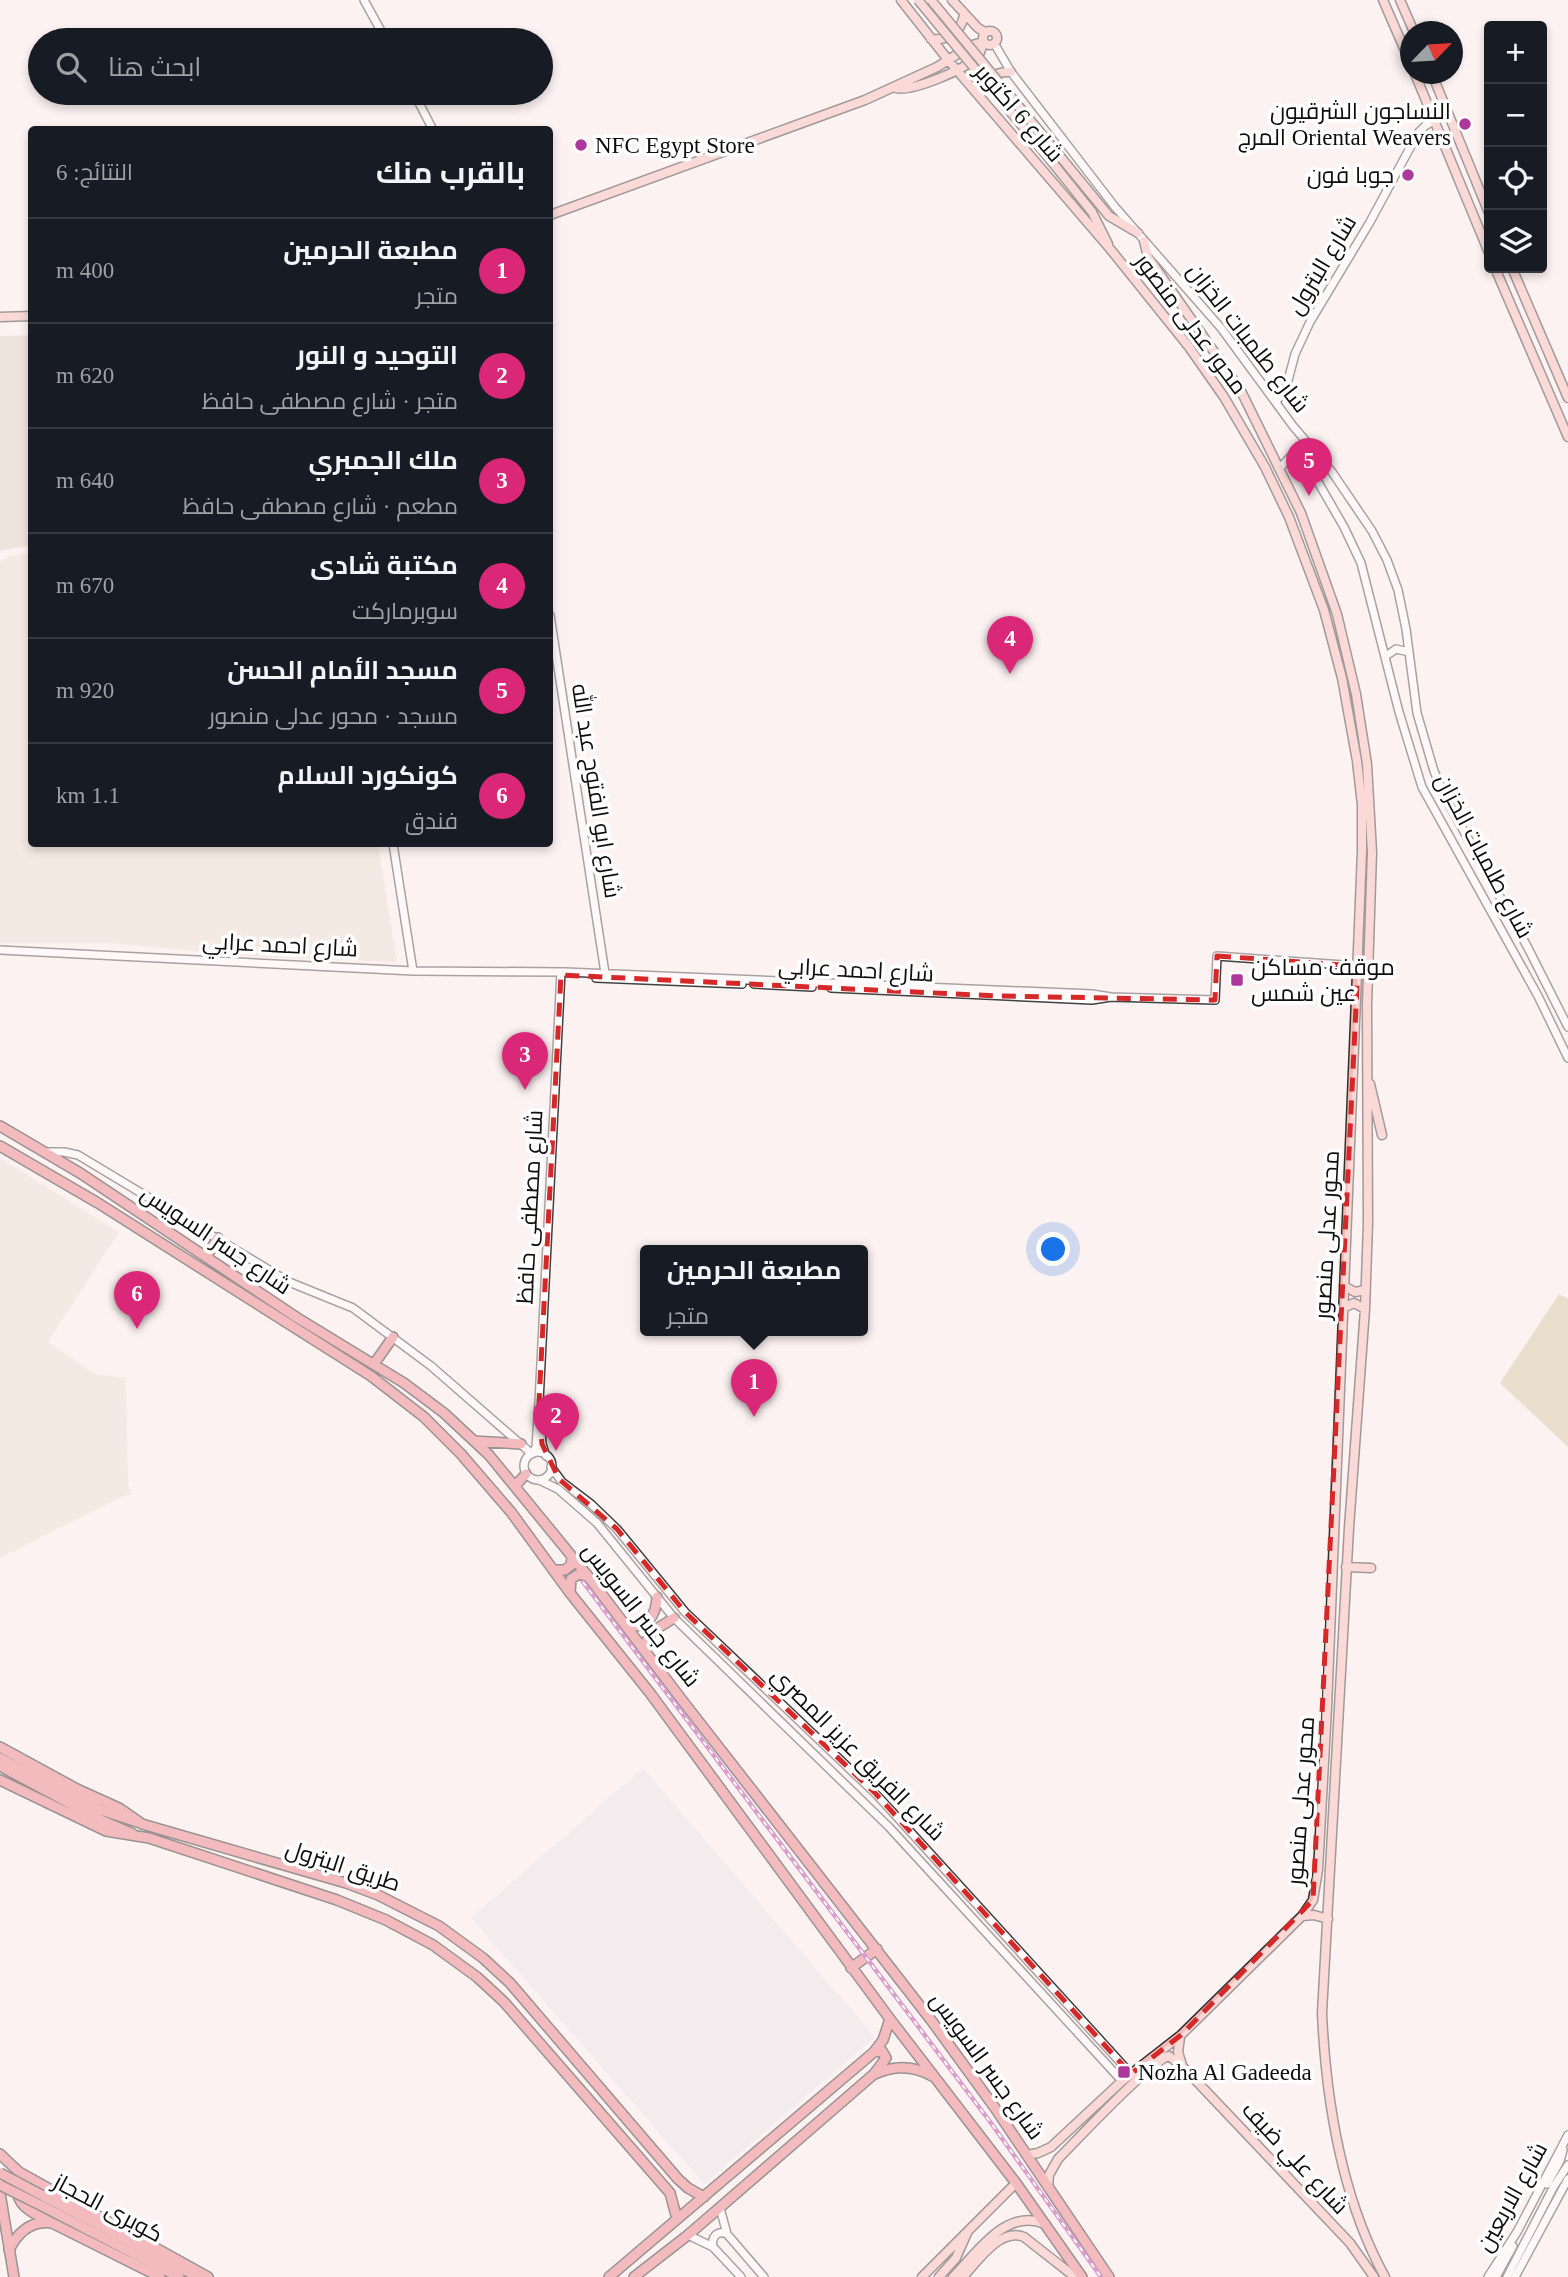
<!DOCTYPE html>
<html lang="ar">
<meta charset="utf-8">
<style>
body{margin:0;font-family:"Times New Roman",Cairo,serif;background:#20242c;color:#f1f3f6;direction:rtl}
.controls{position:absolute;right:21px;top:21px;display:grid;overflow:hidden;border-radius:7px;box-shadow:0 4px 10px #0003}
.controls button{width:63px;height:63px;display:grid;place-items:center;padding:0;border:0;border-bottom:2px solid #363941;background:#171b24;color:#f1f3f6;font:35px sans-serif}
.compass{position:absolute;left:1400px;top:21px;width:63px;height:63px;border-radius:50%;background:#171b24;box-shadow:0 4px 10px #0003;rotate:65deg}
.you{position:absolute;left:1054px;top:1250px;width:24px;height:24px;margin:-18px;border:5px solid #fff;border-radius:50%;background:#1a73e8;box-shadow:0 0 0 10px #1a73e833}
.badge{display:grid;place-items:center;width:46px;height:46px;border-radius:50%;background:#db2777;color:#fff;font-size:23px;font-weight:700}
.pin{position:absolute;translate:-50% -58px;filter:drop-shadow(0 2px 4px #0008)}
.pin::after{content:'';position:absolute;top:37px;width:24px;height:21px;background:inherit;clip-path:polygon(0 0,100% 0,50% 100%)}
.popup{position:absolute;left:640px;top:1245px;width:228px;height:91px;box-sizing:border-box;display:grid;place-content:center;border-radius:7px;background:#171b24;filter:drop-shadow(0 2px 5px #0005);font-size:23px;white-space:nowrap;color:#9ea1a6}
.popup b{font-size:26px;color:#f1f3f6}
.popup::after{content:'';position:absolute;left:50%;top:100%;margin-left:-14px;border:14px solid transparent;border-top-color:#171b24}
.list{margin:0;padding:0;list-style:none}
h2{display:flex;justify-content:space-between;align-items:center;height:91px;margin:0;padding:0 28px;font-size:30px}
h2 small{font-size:23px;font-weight:400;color:#9ea1a6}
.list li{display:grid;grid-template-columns:46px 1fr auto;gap:21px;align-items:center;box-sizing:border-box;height:105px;padding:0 28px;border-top:2px solid #363941}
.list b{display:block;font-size:26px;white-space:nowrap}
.list p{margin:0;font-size:23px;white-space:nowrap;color:#9ea1a6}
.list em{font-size:23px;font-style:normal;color:#9ea1a6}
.icon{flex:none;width:38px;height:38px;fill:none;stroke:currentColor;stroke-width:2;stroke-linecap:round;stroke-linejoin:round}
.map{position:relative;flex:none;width:1568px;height:2277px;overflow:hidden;direction:ltr}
.search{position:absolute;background:#171b24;box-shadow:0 4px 10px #0003;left:28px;top:28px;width:525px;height:77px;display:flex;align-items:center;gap:18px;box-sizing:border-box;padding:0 24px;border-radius:38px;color:#9ea1a6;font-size:26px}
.panel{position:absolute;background:#171b24;box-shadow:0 4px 10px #0003;left:28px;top:126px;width:525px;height:721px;border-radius:7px;direction:rtl}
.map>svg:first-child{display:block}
.industrial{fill:#e5e4ec}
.forest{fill:#d2c5a0}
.cemetery{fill:#ddd1c4}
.pitch{fill:#ecdfd0}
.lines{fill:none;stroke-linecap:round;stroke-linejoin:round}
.tertiary-casing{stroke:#414141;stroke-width:10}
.secondary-casing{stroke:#303030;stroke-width:11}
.primary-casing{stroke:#1f1f1f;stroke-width:12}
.tertiary{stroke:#fff;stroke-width:7}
.secondary{stroke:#f5bab5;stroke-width:8}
.primary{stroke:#e7787e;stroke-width:9}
.rail-casing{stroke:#ad389c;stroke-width:4.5}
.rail{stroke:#fff;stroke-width:2;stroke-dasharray:5;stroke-linecap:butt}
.secondary-bridge-casing{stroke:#303030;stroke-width:11;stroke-linecap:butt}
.primary-bridge-casing{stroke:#1f1f1f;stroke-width:12;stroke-linecap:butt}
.secondary-bridge{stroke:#f5bab5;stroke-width:8}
.primary-bridge{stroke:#e7787e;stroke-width:9}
.marked{fill:none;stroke:#d62828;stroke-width:5;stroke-dasharray:14 9;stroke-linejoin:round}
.poi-dot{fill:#ad389c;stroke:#fff;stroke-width:2.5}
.labels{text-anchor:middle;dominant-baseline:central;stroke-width:7;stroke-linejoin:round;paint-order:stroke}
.poi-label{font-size:23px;fill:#0e0e0e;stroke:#fff;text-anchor:start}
.street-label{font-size:23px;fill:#0e0e0e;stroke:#fff}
</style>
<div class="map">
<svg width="1568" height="2277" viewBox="0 0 1568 2277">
<rect width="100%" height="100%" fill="#fdf2f2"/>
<!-- industrial -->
<path class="industrial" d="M643 1768 875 2037 704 2184 471 1918Z"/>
<!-- forest -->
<path class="forest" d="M1559 1294 1568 1299V1447L1500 1383Z"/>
<!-- cemetery -->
<path class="cemetery" d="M32 335 31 545 0 551V336Z"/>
<!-- pitch -->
<path class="pitch" d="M31 553 32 844H378L397 962 260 957 108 943H0V561L11 556Z
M0 1158 119 1232 48 1342 95 1374 126 1378 128 1484 132 1494 117 1499 0 1558Z"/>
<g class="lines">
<defs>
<path id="tertiary" d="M364 0 386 40
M994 43 1011 72 1115 207 1221 328 1293 426 1332 472 1372 531 1387 560 1398 590 1406 629 1417 713 1434 771 1444 795 1528 948 1568 1027
M414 93 433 130
M1276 402 1286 388 1295 354 1310 322 1370 222 1418 133 1425 126 1435 120
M1280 468 1290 457H1299L1307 463 1344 527 1361 563 1399 712 1422 787 1538 996 1568 1058
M550 615 605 973
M1386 656 1396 649 1409 652
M393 844 413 971
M0 950 413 971 565 972 1092 994 1111 997
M596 978 742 984
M754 984 812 987
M831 988 1092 1000 1111 997 1215 1000 1217 956 1358 966
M46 1152H64L78 1155 289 1282 353 1308 431 1366 532 1454
M541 1431 542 1444 546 1456
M524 1466a14 14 0 1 1 28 0a14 14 0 1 1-28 0Z
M533 1453 536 1447 539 1402 561 972
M551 1467 562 1482 591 1504 617 1529 685 1612 876 1794 1131 2074
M539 1480 558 1489 597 1523 674 1618 889 1827 1122 2081
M1547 2184 1560 2161 1563 2150
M720 2208 727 2234 764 2277
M688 2235 713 2247 741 2277
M713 2247C711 2237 717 2230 727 2234
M1488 2277 1517 2232 1568 2135
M1496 2277 1513 2246
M1507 2277 1554 2186 1568 2165
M1515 2277 1568 2179"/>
<path id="secondary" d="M901 0 949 61 1111 250 1189 347 1224 397 1265 467 1289 517 1324 610 1342 678 1357 761 1362 805V851L1327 1708 1318 1870 1313 1900 1302 1916 1181 2035 1122 2081 1051 2147 1038 2153 1027 2155
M952 0 978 28 985 32
M1383 0 1410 62
M1400 0 1414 32
M983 38a7 7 0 1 1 14 0a7 7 0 1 1-14 0Z
M931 39C949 41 961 32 964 15
M1415 74 1489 253
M1432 74 1489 213
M896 88C913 92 965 69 977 57 981 53 982 47 983 42
M980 97C983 80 994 71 1011 72
M1059 155 1109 216 1138 233
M1052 162 1092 212 1108 244
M550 215 865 100 937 67 972 45 983 42
M1144 241 1148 257 1240 389 1301 513 1337 614 1356 694 1367 764 1372 852 1367 1005 1368 1223 1365 1309 1349 1528 1322 2013C1326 2101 1342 2199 1385 2277
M1495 268 1568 437
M1512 268 1568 398
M0 317 32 316
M1370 1084 1382 1135
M1344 1286 1355 1292 1365 1290
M1343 1308 1354 1303 1365 1309
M1346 1567 1371 1568
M1303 1916 1314 1915 1328 1919
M1180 2037 1178 2052 1182 2065
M1048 2187 1049 2175 1058 2159C1076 2141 1151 2060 1169 2056L1184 2068 1350 2243 1374 2277
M922 2277 1016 2183
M939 2277 956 2258 967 2233
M953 2277C977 2253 1006 2207 1045 2224
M963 2277C977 2262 1000 2227 1024 2237L1075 2277"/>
<path id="primary" d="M0 1126 80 1173 296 1317 404 1383 444 1413 489 1455 588 1576 682 1700 931 2020 995 2108 1109 2277
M0 1146 98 1203 371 1376 424 1417 461 1454 511 1512 570 1593 650 1693 890 2019 1016 2183 1082 2277
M206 1257 218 1238
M374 1364 393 1337
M474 1441 521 1444
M515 1486 526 1474
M553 1570H565L571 1565 572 1557
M570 1593 571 1579 579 1574 588 1576
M626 1625C646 1630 656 1617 657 1597
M643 1647 653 1631 674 1618
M0 1747 77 1789 119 1808 142 1824 346 1883 378 1895 439 1926 483 1958 510 1983 678 2179 688 2188 704 2197
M0 1758 101 1810 137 1822
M0 1766 103 1821 133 1834
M0 1780 106 1831 149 1838 337 1900 386 1920 433 1945 477 1977 504 2002 670 2193 677 2219
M851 1968 877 1949
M875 2074C895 2065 914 2066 932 2076
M0 2154 19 2172 208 2277
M18 2188C15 2207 37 2214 51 2223
M0 2193 14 2277
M49 2199 198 2277
M46 2208 179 2277
M9 2250C18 2232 31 2220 52 2223L160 2277
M609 2277 874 2052 883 2040 890 2019
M634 2277 688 2235 874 2074 886 2058 882 2051 874 2052"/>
</defs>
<!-- tertiary casing -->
<use href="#tertiary" class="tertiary-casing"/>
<!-- secondary casing -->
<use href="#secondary" class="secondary-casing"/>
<!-- primary casing -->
<use href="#primary" class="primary-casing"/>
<!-- tertiary -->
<use href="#tertiary" class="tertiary"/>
<!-- secondary -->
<use href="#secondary" class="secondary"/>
<!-- primary -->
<use href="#primary" class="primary"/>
<defs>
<path id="rail" d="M583 1582 991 2123 1101 2277"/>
</defs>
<!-- rail casing -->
<use href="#rail" class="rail-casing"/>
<!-- rail -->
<use href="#rail" class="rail"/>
<defs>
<path id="secondary-bridge" d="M918 0 1052 162
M931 0 1059 155"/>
<path id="primary-bridge" d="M0 2173 49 2199
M0 2185 46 2208"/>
</defs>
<!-- secondary-bridge casing -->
<use href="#secondary-bridge" class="secondary-bridge-casing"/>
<!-- primary-bridge casing -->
<use href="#primary-bridge" class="primary-bridge-casing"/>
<!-- secondary-bridge -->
<use href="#secondary-bridge" class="secondary-bridge"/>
<!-- primary-bridge -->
<use href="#primary-bridge" class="primary-bridge"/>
</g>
<!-- marked area -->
<path d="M0 0H1568V2277H0ZM1217 956 1358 966 1313 1900 1181 2035 1131 2074 876 1794 685 1612 617 1529 559 1479 542 1444 539 1402 561 975 998 996 1215 1000Z" fill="#fdf2f2" fill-opacity=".55" fill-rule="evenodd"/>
<path class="marked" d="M1217 956 1358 966 1313 1900 1181 2035 1131 2074 876 1794 685 1612 617 1529 559 1479 542 1444 539 1402 561 975 998 996 1215 1000Z"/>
<!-- markers -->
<g class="poi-dot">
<circle cx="1465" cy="124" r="7"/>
<circle cx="581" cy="145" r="7"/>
<circle cx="1408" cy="175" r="7"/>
<rect x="1230" y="973" width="14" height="14" rx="3.5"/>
<rect x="1117" y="2065" width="14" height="14" rx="3.5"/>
</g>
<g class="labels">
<!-- poi labels -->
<g class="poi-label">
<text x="1451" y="111" text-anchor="end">النساجون الشرقيون<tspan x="1451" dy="26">المرج Oriental Weavers</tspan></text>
<text x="595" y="145">NFC Egypt Store</text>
<text x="1394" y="175" text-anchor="end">جوبا فون</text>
<text x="1251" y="967">موقف مساكن<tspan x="1251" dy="26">عين شمس</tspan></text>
<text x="1138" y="2072">Nozha Al Gadeeda</text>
</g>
<!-- street labels -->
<g class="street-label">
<text transform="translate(1019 113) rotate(49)">شارع 6 اكتوبر</text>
<text transform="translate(1322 265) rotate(-59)">شارع البترول</text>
<text transform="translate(1191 324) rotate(53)">محور عدلى منصور</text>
<text transform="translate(1248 338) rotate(52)">شارع طلمبات الخزان</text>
<text transform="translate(596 791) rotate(81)">شارع ابو الفتوح عبد الله</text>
<text transform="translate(1484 856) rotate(62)">شارع طلمبات الخزان</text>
<text transform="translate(280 945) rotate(3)">شارع احمد عرابي</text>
<text transform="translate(856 970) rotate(3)">شارع احمد عرابي</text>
<text transform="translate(530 1207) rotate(-87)">شارع مصطفى حافظ</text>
<text transform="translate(1327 1235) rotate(-87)">محور عدلى منصور</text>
<text transform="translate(216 1240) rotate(34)">شارع جسر السويس</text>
<text transform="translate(641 1615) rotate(52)">شارع جسر السويس</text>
<text transform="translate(858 1754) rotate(45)">شارع الفريق عزيز المصري</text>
<text transform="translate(1301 1801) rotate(-86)">محور عدلى منصور</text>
<text transform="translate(343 1866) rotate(18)">طريق البترول</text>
<text transform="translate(987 2066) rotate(54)">شارع جسر السويس</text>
<text transform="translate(1295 2158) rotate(47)">شارع علي ضيف</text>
<text transform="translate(1512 2197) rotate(-61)">شارع الاربعين</text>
<text transform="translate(108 2208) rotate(28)">كوبرى الحجاز</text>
</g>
</g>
</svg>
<div class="controls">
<button>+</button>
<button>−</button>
<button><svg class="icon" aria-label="locate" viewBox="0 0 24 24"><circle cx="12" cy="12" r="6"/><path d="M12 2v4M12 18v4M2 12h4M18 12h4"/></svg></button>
<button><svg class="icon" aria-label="layers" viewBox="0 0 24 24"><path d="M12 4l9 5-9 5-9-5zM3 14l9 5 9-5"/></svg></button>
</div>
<svg class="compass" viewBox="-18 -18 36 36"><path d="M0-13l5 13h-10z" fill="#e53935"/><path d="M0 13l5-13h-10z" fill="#9ea1a6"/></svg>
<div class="you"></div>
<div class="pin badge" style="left:754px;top:1417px">1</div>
<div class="popup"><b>مطبعة الحرمين</b>متجر</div>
<div class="pin badge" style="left:556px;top:1451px">2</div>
<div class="pin badge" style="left:525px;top:1090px">3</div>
<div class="pin badge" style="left:1010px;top:674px">4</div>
<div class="pin badge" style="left:1309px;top:496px">5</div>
<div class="pin badge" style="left:137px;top:1329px">6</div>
<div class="search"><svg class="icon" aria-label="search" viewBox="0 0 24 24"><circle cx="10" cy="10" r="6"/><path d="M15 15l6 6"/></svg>ابحث هنا</div>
<section class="panel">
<h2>بالقرب منك<small>النتائج: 6</small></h2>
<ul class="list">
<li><span class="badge">1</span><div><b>مطبعة الحرمين</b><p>متجر</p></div><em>400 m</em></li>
<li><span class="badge">2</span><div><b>التوحيد و النور</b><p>متجر · شارع مصطفى حافظ</p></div><em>620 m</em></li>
<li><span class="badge">3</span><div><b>ملك الجمبري</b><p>مطعم · شارع مصطفى حافظ</p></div><em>640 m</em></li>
<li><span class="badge">4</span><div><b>مكتبة شادى</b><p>سوبرماركت</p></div><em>670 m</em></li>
<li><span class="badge">5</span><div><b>مسجد الأمام الحسن</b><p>مسجد · محور عدلى منصور</p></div><em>920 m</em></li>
<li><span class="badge">6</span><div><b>كونكورد السلام</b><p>فندق</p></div><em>1.1 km</em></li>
</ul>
</section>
</div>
